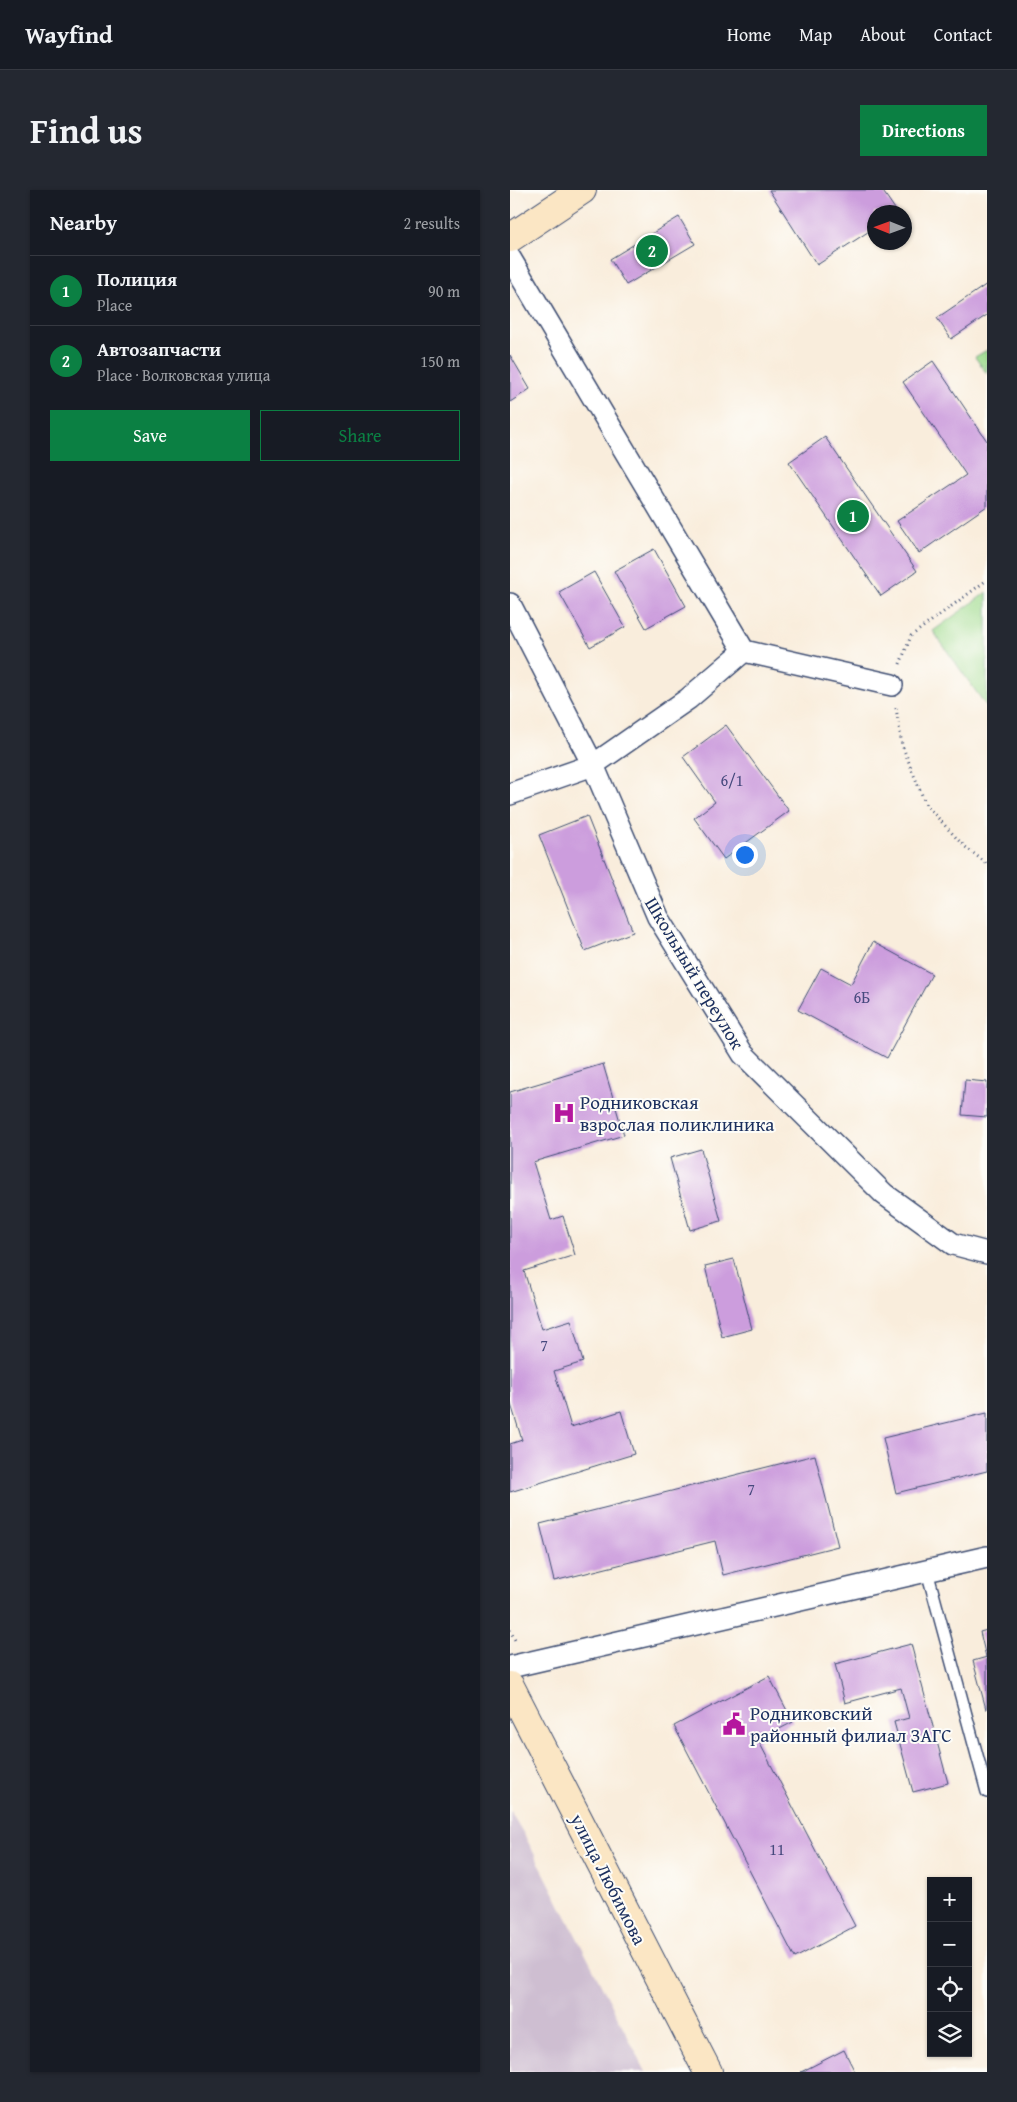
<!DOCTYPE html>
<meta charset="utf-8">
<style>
body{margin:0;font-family:"Gentium Book Plus",serif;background:#242831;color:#f1f3f6}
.controls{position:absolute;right:15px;bottom:15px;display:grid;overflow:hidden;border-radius:0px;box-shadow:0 1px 4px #0004}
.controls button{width:45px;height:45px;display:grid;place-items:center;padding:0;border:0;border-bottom:1px solid #363941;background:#171b24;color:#f1f3f6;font:25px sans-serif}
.compass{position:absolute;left:357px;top:15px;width:45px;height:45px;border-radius:50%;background:#171b24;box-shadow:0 1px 4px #0004;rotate:271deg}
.you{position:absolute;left:234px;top:664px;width:18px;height:18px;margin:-12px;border:4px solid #fff;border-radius:50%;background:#1a73e8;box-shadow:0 0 0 8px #1a73e833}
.badge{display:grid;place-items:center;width:32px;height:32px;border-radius:50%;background:#0b8043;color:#fff;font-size:16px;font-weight:700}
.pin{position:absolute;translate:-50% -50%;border:2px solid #fff;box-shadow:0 1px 5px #0006}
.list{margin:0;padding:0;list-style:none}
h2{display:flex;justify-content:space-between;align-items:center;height:65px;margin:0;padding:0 20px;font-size:21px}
h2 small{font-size:16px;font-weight:400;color:#9ea1a6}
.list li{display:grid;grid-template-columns:32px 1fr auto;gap:15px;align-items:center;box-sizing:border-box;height:70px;padding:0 20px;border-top:1px solid #363941}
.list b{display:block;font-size:19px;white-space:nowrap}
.list p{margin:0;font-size:16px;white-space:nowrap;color:#9ea1a6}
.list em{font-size:16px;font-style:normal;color:#9ea1a6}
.actions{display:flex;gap:10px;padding:15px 20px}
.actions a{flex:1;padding:11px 0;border:1px solid #0b8043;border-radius:0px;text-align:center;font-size:18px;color:#0b8043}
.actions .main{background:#0b8043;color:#fff}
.icon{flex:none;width:28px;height:28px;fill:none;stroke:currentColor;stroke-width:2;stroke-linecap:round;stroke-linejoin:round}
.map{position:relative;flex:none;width:477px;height:1882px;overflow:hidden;border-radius:0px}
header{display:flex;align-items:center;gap:30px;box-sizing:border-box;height:70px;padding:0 25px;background:#171b24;border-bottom:1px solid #363941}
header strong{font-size:24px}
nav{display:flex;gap:28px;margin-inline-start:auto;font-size:18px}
.intro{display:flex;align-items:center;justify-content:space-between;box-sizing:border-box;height:120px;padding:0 30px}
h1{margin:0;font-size:35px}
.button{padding:12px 22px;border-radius:0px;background:#0b8043;color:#fff;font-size:18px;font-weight:700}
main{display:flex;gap:30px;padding:0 30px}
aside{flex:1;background:#171b24;border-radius:0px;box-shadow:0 1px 4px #0004}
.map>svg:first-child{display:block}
.industrial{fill:#cebed1}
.green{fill:#a0dc90;stroke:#5e8677}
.building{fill:#cc9ddd}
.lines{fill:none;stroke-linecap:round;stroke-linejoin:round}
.service-casing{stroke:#3c4c71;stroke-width:14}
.minor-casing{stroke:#3c4c71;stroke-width:24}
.secondary-casing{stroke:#3c4c71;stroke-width:30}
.path{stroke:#3c4c71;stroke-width:3;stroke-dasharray:1 4;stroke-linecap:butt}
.service{stroke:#fff;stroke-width:11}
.minor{stroke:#fff;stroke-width:21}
.secondary{stroke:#fbe6c4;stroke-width:28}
.labels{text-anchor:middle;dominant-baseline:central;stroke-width:4;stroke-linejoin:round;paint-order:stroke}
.number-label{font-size:16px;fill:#474a7e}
.street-label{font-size:19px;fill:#1b2f5e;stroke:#fdfcf7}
.poi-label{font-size:19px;fill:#1b2f5e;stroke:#fdfcf7;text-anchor:start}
</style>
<header>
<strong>Wayfind</strong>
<nav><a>Home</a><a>Map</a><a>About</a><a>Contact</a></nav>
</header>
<div class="intro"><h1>Find us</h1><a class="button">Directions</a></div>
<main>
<aside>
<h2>Nearby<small>2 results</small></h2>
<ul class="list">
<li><span class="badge">1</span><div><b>Полиция</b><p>Place</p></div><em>90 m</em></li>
<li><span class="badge">2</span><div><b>Автозапчасти</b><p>Place · Волковская улица</p></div><em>150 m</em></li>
</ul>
<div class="actions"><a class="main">Save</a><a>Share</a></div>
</aside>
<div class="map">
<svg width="477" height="1882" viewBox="0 0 477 1882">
<rect width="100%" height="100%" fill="#fdfcf7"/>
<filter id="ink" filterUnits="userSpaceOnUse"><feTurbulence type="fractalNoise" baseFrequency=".02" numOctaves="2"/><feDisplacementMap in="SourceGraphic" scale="10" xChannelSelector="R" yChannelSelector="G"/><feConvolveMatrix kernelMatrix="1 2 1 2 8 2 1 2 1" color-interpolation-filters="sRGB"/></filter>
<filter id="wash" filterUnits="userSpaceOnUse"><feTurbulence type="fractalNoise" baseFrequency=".0096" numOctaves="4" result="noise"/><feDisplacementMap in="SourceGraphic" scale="20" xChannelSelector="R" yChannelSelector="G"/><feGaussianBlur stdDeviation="1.12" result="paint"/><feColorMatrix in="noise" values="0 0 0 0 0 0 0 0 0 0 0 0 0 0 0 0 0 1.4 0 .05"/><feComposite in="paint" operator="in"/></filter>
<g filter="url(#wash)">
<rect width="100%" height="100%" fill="#f9eddc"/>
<!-- industrial -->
<path class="industrial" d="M0 1621 15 1646 136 1882H0Z"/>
<!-- green -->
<path class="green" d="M477 160V184L465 167Z
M477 402V517L423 441Z"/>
<g id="blocks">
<!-- building -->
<path class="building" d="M259 0H372L387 22H364V38L307 75Z
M169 27 185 54 116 95 100 69Z
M477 94V125L441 149 427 128Z
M0 165 20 199 0 212Z
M423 171 477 251V316L409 363 387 331 456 285 393 192Z
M315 247 407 381 371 406 279 272Z
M144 359 176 416 136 438 104 381Z
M84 382 115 437 80 457 49 402Z
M216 535 279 621 214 669 184 628 205 612 173 567Z
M77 626 123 742 75 761 29 645Z
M363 752 422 784 377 868 288 820 311 778 341 794Z
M93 874 114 945 23 972 41 1030 53 1026 65 1065 14 1081 32 1139 61 1130 73 1172 44 1181 61 1237 111 1221 124 1264 0 1302V1254L12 1250 0 1211V902Z
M455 890 477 892V927L452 925Z
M191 959 211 1031 180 1040 160 968Z
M224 1069 242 1139 212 1147 195 1076Z
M477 1223V1281L386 1303 373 1248Z
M305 1265 328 1356 213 1385 205 1351 44 1391 30 1334Z
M477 1440V1467H476L470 1442Z
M401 1454 438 1593 403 1602 384 1532 399 1528 391 1498 335 1513 325 1474Z
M477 1467V1519H476L463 1471Z
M259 1486 283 1532 248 1550 345 1736 285 1768 164 1536Z
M334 1860 345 1882H291Z"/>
</g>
</g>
<g filter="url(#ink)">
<use href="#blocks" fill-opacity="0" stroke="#3c4c71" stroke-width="1"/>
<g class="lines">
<defs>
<path id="service" d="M417 1381 477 1602"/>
<path id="minor" d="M0 68 234 461 382 495
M0 414 83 575 148 727 233 864 374 1004 443 1054 477 1063
M0 604 83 575 178 509 234 461
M0 1477 477 1367"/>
<path id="secondary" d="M0 48 72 0
M0 1496 198 1882"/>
</defs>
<!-- service casing -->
<use href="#service" class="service-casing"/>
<!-- minor casing -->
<use href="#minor" class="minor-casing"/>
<!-- secondary casing -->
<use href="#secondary" class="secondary-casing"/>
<!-- path -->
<path class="path" d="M390 474 401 446 477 390
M386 518 392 555 416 615 453 655 477 674
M0 1440 6 1452"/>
<!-- service -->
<use href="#service" class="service"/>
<!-- minor -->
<use href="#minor" class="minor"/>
<!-- secondary -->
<use href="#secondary" class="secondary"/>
</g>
</g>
<!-- icons -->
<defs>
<symbol id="hospital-bare" viewBox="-9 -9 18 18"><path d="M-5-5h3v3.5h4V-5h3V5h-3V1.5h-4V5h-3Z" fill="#b5179e" stroke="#fdfcf7" stroke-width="2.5" paint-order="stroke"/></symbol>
<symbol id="civic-bare" viewBox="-9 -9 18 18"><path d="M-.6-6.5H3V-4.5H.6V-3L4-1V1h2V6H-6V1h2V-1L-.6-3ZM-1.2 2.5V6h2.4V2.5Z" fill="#b5179e" stroke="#fdfcf7" stroke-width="2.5" paint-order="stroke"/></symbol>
</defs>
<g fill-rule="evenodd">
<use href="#hospital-bare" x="38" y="907" width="32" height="32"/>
<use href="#civic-bare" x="208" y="1518" width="32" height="32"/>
</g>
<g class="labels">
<!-- number labels -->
<g class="number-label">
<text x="222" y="590">6/1</text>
<text x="352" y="807">6Б</text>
<text x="34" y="1155">7</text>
<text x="241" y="1299">7</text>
<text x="267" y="1659">11</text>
</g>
<!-- street labels -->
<g class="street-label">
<text transform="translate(185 783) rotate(59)">Школьный переулок</text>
<text transform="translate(99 1689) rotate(63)">улица Любимова</text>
</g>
<!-- poi labels -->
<g class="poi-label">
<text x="70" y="912">Родниковская<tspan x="70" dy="22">взрослая поликлиника</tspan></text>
<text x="240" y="1523">Родниковский<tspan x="240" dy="22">районный филиал ЗАГС</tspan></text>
</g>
</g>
</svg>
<div class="controls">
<button>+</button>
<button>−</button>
<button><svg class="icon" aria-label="locate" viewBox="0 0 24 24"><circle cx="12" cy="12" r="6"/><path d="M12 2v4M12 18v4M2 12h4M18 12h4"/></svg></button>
<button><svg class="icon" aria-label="layers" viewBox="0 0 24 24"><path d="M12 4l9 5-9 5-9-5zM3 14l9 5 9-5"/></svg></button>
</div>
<svg class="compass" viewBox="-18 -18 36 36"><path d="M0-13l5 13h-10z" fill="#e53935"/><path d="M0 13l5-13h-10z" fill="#9ea1a6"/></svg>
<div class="you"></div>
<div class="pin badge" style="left:343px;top:326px">1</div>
<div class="pin badge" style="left:142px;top:61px">2</div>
</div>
</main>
